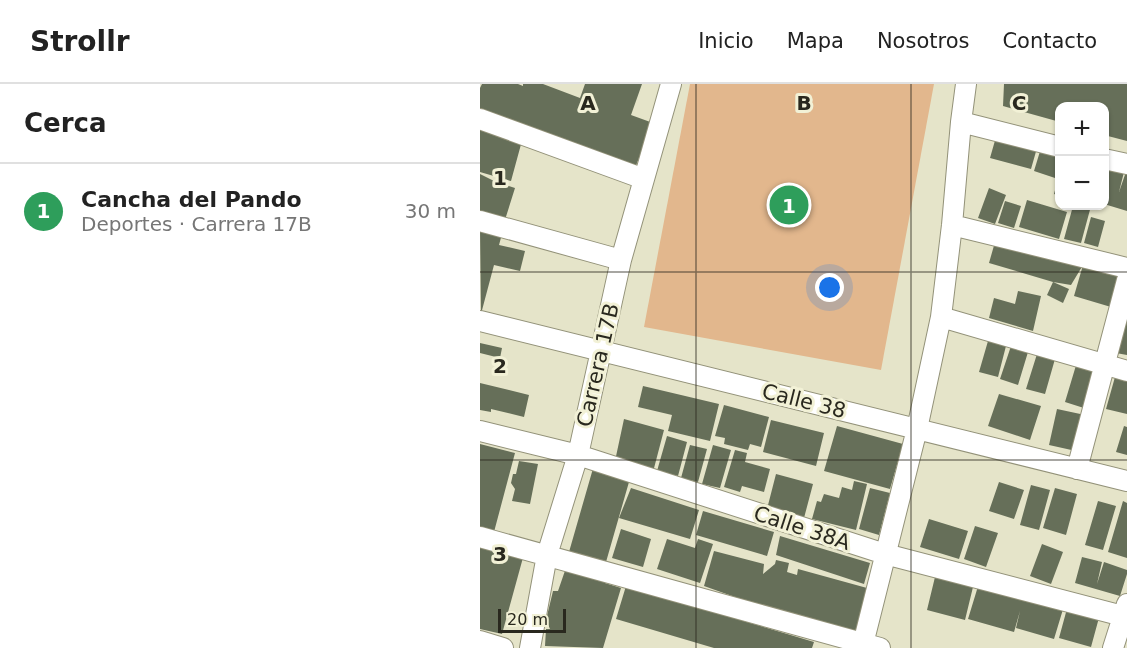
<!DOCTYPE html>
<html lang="es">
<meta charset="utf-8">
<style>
body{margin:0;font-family:"DejaVu Sans",sans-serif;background:#f2f2f2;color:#222}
.controls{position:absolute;right:18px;top:18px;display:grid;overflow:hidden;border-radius:12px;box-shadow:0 2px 4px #0004}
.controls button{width:54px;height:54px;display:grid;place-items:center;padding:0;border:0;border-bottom:2px solid #e0e0e0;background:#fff;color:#222;font:30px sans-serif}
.scale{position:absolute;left:18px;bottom:15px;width:68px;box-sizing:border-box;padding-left:6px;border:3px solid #29281e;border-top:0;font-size:16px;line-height:21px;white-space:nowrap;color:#29281e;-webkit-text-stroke:4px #f2f1d6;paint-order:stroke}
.you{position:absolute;left:350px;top:204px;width:21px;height:21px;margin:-15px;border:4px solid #fff;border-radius:50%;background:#1a73e8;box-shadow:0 0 0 9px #1a73e833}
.badge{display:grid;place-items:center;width:39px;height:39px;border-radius:50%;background:#398089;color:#fff;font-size:20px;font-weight:700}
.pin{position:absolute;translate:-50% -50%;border:3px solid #fff;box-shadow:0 2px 6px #0006}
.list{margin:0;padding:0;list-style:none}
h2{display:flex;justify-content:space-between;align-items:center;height:78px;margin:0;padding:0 24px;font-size:26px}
h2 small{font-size:20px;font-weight:400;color:#767676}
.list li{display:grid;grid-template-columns:39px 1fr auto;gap:18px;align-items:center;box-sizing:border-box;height:96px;padding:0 24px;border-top:2px solid #e0e0e0}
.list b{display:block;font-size:22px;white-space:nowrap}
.list p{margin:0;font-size:20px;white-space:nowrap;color:#767676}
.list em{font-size:20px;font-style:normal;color:#767676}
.map{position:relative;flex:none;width:647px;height:564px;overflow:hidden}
header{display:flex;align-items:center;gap:36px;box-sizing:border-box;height:84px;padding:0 30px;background:#fff;border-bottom:2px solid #e0e0e0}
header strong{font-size:28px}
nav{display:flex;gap:33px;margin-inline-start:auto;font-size:21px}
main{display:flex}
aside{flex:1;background:#fff}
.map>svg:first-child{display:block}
.green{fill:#e2b78d}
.building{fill:#666f59}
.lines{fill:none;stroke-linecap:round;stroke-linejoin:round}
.minor-casing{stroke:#939279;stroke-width:22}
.minor{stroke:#fff;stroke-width:20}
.grid{fill:none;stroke:#29281e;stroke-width:1.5;stroke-opacity:0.55}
.labels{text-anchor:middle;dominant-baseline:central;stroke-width:6;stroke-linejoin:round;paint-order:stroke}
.street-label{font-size:21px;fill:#29281e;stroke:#f2f1d6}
.grid-label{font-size:20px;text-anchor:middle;font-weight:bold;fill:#29281e;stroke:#f2f1d6;stroke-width:6;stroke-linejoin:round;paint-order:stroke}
</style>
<header>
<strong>Strollr</strong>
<nav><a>Inicio</a><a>Mapa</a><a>Nosotros</a><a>Contacto</a></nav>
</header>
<main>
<aside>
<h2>Cerca<small></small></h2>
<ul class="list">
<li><span class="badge" style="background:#2e9e5b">1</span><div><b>Cancha del Pando</b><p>Deportes · Carrera 17B</p></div><em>30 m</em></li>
</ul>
</aside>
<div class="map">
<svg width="647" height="564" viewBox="0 0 647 564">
<rect width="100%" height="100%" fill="#e5e4c9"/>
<!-- green -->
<path class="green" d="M210 0H454L401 286 164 243Z"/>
<!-- building -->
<path class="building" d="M2 0H38L43 2V0H63L100 14 105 0H162L151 31 173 39 155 84 0 24V4Z
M524 0H647V57L624 51V22H580V38L523 22Z
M0 37 43 53 31 97 0 88Z
M516 53 557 64 551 85 510 74Z
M561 64 580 69V112L574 110 578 95 554 87Z
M624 84 644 88 639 108 647 85V127L624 120Z
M0 90 16 98 35 104 24 139 0 131Z
M509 104 526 111 515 140 498 134Z
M547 116 587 128 579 155 539 143Z
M525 117 541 122 534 144 518 139Z
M593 122H611L601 159 584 155Z
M611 133 625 137 618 163 604 159Z
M0 144 22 150 19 161 45 167 40 187 14 181 1 230Z
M515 158 603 181 591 201 573 198 589 205 583 219 567 211 573 198 509 179Z
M603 181 640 191 631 223 594 212Z
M538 207 561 212 553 247 509 234 514 214 535 220Z
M645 237 647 238V271L636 269Z
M508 257 526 262 518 293 499 288Z
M0 259 22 264 20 274 0 269Z
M531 262 548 268 538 301 520 295Z
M557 270 575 275 565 310 546 305Z
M597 278 619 285 607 325 585 318Z
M635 293 647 296V330L626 325Z
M0 299 49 311 44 333 11 325V328L0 326Z
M163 302 239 320 230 357 188 347 192 331 158 323Z
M519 310 561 322 550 356 508 342Z
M244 321 289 333 281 363 270 360 268 366 244 360 245 354 235 352Z
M577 325 605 331 596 367 569 361Z
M144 335 184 346 173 388 135 377Z
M291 336 344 349 336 382 283 368Z
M357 342 423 360 410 405 344 387Z
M644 342 647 343V371L636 368Z
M187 352 207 358 198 392 177 387Z
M0 360 35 369 14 448 0 444Z
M210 361 227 365 218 398 201 394Z
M233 361 251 366 240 404 222 400Z
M255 366 267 369 265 378 290 385 284 408 262 402 260 408 244 403Z
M39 377 58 380 50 420 32 417 35 405 31 399 33 390H36Z
M114 381 151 391 126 478 89 468Z
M296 390 333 400 324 434 287 425Z
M374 397 387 400 376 446 332 435 337 417 341 418 344 410 359 414 362 403 372 406Z
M519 398 544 406 534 435 509 427Z
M551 401 570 406 559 446 540 441Z
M151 404 219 426 210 455 139 434Z
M390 404 410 409 399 451 379 445Z
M575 404 597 410 586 451 563 444Z
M618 417 636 422 623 466 605 461Z
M643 417 647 419V474L628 468Z
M223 427 294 448 287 472 216 451Z
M449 435 488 447 479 475 440 463Z
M495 442 518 449 506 483 484 475Z
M141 445 171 455 163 483 132 474Z
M300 452 390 479 384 500 296 471Z
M187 455 215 464 218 455 233 460 220 499 177 485Z
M0 459 44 470 22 550 0 545Z
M562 460 583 468 571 500 550 492Z
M234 467 284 480 283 490 295 480 296 476 309 479 307 488 317 491 318 485 387 504 375 550 283 523 224 502Z
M602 473 622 478 617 500 624 478 647 486V490L640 512 595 499Z
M88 478 125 489V499L141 504 123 564 65 562 66 545H70L66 536 73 507H78Z
M455 493 493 503 485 536 447 526Z
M499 499 584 522 574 555 536 544 540 527 534 548 488 535Z
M146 502 334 558 332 564H234L136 535Z
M588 521 620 530 611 563 579 554Z"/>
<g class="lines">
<defs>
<path id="minor" d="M0 35 164 95
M481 38 580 63
M624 75 647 80
M0 137 141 176
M472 141 647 184
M461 233 647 287
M0 237 647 397
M0 347 98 371 405 470 647 533
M597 385 647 196
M0 453 400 564
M0 557 23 564
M50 564 67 471 98 371 141 176 191 0
M382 564 437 345 461 233 472 141 481 38 486 0
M633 564 647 520"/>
</defs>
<!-- minor casing -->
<use href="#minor" class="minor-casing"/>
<!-- minor -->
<use href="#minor" class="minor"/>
</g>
<!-- grid -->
<path class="grid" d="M216 0V564M431 0V564M0 188H647M0 376H647"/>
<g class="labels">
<!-- street labels -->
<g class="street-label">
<text transform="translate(118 281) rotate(-77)">Carrera 17B</text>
<text transform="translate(324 317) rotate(14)">Calle 38</text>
<text transform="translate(322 444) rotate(18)">Calle 38A</text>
</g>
</g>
<g class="grid-label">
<text x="108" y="26">A</text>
<text x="324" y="26">B</text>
<text x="539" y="26">C</text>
<text x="20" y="101">1</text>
<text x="20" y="289">2</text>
<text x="20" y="477">3</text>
</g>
</svg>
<div class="controls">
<button>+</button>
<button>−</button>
</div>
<div class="scale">20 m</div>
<div class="you"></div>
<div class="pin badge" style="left:309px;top:121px;background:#2e9e5b">1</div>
</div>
</main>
